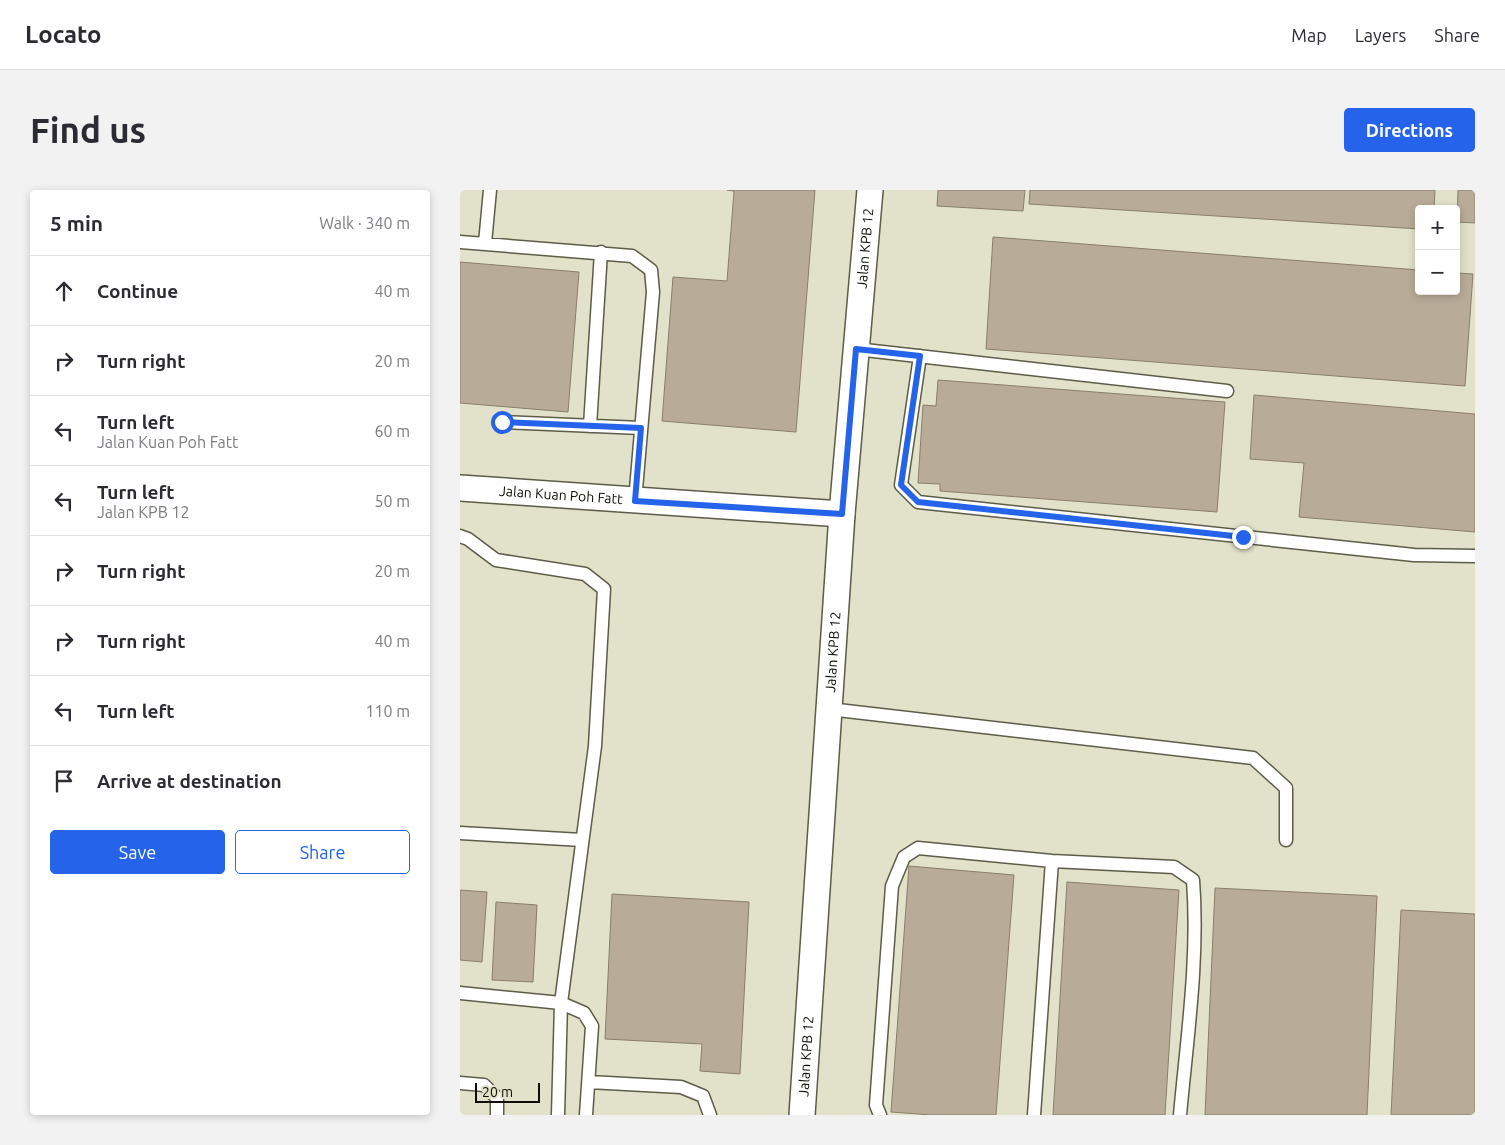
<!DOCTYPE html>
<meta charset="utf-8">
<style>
body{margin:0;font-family:Ubuntu,sans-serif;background:#f2f2f3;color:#2b2b33}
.controls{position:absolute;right:15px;top:15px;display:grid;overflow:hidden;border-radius:5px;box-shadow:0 2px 8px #0003}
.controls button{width:45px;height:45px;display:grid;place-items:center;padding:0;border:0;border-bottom:1px solid #e1e1e2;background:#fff;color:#2b2b33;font:25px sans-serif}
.scale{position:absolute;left:15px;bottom:12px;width:65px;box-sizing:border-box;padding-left:5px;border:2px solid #0d0d05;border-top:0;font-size:14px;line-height:18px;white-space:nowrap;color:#0d0d05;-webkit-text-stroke:4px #e2e2ca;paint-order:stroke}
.stop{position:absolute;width:15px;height:15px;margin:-11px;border:4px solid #2563eb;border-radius:50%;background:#fff}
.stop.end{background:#2563eb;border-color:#fff;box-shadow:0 1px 5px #0008}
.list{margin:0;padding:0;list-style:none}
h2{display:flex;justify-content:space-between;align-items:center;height:65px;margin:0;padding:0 20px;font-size:21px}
h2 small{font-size:16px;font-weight:400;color:#7c7c81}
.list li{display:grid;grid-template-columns:32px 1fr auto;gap:15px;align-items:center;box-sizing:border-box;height:70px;padding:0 20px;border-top:1px solid #e1e1e2}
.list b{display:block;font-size:19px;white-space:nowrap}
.list p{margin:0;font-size:16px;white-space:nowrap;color:#7c7c81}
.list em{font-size:16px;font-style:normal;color:#7c7c81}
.actions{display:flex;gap:10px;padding:15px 20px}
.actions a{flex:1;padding:11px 0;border:1px solid #2563eb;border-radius:5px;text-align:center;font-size:18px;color:#2563eb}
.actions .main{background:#2563eb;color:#fff}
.icon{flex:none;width:28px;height:28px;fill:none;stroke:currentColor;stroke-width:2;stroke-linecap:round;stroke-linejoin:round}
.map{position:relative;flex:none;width:1015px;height:925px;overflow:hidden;border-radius:5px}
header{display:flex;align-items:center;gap:30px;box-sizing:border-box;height:70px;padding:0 25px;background:#fff;border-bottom:1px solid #e1e1e2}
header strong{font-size:24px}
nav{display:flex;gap:28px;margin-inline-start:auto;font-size:18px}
.intro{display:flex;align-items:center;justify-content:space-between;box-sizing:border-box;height:120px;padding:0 30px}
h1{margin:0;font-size:35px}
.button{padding:12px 22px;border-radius:5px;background:#2563eb;color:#fff;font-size:18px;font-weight:700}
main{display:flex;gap:30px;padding:0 30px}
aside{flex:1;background:#fff;border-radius:5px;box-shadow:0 2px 8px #0003}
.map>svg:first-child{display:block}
.building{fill:#b8ac98;stroke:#897e6a}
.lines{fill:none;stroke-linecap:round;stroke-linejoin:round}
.service-casing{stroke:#5d5c48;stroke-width:15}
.minor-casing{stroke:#5d5c48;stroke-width:28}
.service{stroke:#fff;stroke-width:12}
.minor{stroke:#fff;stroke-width:25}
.route{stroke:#2563eb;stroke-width:6}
.labels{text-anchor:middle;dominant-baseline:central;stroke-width:5;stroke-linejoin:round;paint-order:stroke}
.street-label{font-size:14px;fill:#0d0d05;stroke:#e2e2ca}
</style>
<header>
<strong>Locato</strong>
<nav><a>Map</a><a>Layers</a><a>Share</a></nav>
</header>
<div class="intro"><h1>Find us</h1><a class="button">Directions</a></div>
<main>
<aside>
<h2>5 min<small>Walk · 340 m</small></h2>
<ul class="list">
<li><svg class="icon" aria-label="ahead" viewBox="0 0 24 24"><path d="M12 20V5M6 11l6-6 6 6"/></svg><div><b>Continue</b></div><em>40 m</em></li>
<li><svg class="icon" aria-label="right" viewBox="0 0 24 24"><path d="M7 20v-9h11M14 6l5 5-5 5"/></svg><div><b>Turn right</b></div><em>20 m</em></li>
<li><svg class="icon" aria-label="left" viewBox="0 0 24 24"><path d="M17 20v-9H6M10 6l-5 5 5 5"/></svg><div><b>Turn left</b><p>Jalan Kuan Poh Fatt</p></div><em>60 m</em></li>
<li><svg class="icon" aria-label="left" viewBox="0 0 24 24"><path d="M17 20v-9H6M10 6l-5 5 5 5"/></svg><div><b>Turn left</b><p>Jalan KPB 12</p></div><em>50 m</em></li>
<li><svg class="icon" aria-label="right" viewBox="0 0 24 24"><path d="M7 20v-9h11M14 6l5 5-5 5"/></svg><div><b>Turn right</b></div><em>20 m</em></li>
<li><svg class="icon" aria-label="right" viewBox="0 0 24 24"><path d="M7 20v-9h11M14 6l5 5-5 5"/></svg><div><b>Turn right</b></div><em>40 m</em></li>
<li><svg class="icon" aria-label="left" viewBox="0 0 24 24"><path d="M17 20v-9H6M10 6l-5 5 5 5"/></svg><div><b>Turn left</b></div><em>110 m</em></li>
<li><svg class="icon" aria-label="arrive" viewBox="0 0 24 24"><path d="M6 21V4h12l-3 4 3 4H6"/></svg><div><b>Arrive at destination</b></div></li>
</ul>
<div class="actions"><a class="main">Save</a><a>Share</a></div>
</aside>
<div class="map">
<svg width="1015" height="925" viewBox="0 0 1015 925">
<rect width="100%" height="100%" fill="#e2e2ca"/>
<!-- building -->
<path class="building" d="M267 0H355L336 242 202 231 213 87 267 91 274 1Z
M478 0H565L563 21 477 16Z
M570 0H975L974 19H959V39L569 14Z
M998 0H1015V33L997 32Z
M533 47 959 80V101H996V83L1013 84 1005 196 526 159Z
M0 72 119 82 108 222 0 213Z
M478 190 765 212 757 322 480 301V294L458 293 463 215 476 216Z
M794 205 1015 224V342L839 327 844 273 790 269Z
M449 676 554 685 536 925H471L431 922Z
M607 692 719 700 705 925H593Z
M755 698 917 706 907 925H745Z
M0 700 27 702 22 772 0 770Z
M152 704 289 712 280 884 240 881 242 854 145 849Z
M36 712 77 715 73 792 32 790Z
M941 720 1015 724V925H931Z"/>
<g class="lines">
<defs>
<path id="service" d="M0 52 172 66 191 80 193 102 175 311
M25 53 30 0
M396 159 767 201
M460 166 441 295 458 312 954 365 1015 366
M42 232 181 238
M130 236 141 62
M0 346 8 349 36 370 125 384 144 399 135 556 101 813 98 925
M369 519 793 568 826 598V650
M0 643 122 650
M0 803 101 813 124 823 132 836 126 925
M129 892 221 897 243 906 250 925
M0 893 24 895 37 908V925
M420 925 416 915 432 696 444 667 458 658 592 671 714 677 733 690C739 768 727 848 720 925
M574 925 592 671"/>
<g id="minor">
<path id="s1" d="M0 298 382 324"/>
<path id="s2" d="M342 925 382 324 410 0"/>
</g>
</defs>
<!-- service casing -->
<use href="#service" class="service-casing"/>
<!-- minor casing -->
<use href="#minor" class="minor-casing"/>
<!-- service -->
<use href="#service" class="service"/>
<!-- minor -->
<use href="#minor" class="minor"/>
</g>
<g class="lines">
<!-- route -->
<path class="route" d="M42 232 181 238 175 311 382 324 396 159 460 166 441 295 458 312 783 347"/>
</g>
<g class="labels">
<!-- street labels -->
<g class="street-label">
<text stroke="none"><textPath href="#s2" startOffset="869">Jalan KPB 12</textPath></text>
<text stroke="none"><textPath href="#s1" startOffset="101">Jalan Kuan Poh Fatt</textPath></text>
<text stroke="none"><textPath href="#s2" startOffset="464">Jalan KPB 12</textPath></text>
<text stroke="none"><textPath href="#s2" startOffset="59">Jalan KPB 12</textPath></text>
</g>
</g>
</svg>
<div class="controls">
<button>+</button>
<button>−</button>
</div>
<div class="scale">20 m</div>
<div class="stop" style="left:42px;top:232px"></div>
<div class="stop end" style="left:783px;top:347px"></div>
</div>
</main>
